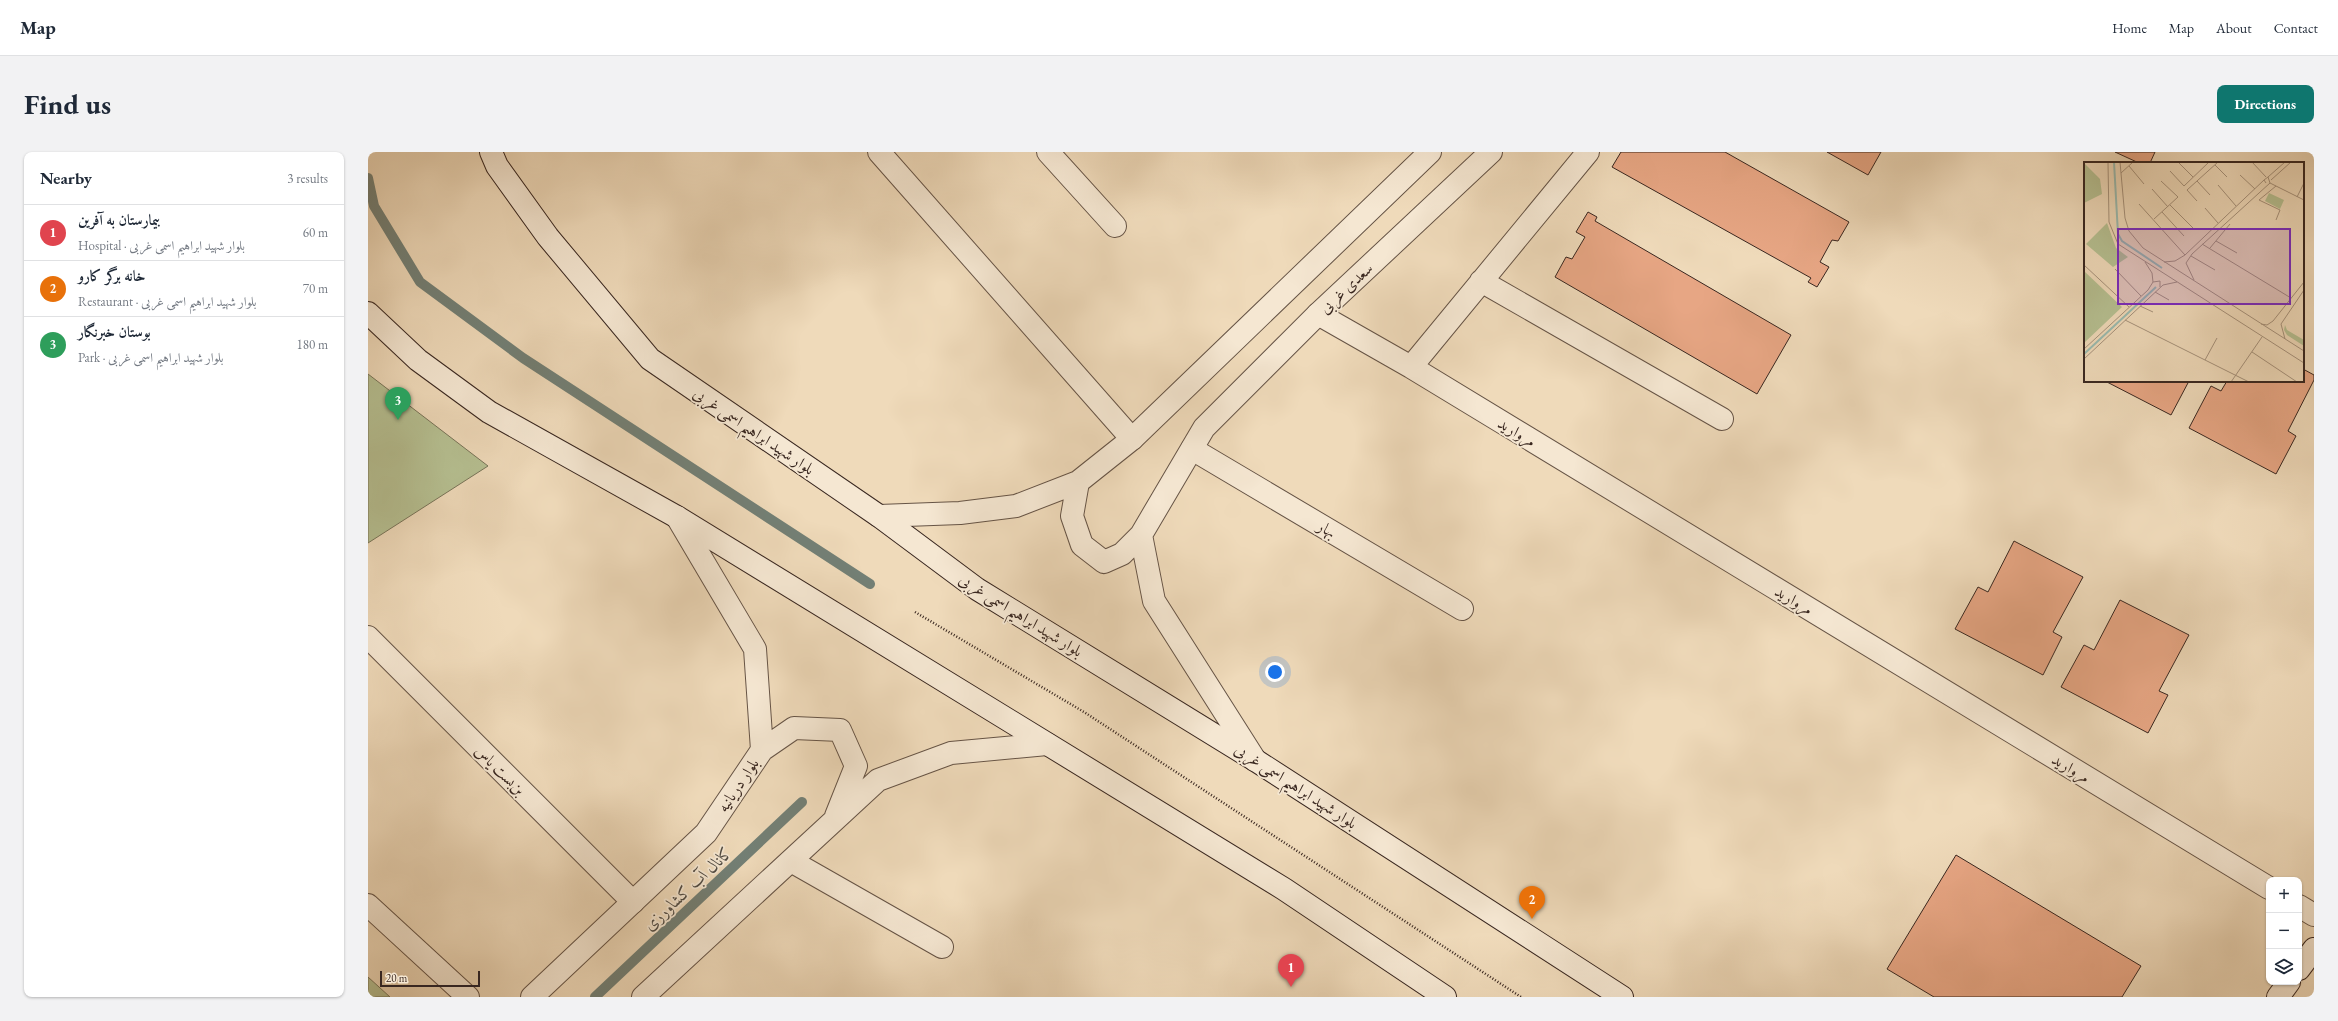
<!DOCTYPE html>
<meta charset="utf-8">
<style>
body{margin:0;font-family:"EB Garamond",Amiri,serif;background:#f2f2f3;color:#1f2937}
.controls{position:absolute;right:12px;bottom:12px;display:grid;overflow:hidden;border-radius:8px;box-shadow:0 1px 3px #0004}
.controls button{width:36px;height:36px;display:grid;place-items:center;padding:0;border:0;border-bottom:1px solid #e0e1e3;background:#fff;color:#1f2937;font:20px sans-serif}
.scale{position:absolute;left:12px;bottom:10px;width:100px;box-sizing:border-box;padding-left:4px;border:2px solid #392720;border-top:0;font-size:11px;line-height:14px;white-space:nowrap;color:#392720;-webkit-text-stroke:3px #f5e7d2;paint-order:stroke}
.you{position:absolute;left:907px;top:520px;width:14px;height:14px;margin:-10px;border:3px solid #fff;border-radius:50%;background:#1a73e8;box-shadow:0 0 0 6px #1a73e833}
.badge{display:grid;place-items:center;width:26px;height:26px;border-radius:50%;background:#0f766e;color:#fff;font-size:13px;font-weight:700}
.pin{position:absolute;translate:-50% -33px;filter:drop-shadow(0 1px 2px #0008)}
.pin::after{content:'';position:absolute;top:21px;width:14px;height:12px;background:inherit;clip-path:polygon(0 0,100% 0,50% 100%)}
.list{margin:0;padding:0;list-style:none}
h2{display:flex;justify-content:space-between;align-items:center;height:52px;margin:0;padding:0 16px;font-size:17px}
h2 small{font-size:13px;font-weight:400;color:#747a83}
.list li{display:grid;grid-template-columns:26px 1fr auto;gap:12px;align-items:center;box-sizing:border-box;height:56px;padding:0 16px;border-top:1px solid #e0e1e3}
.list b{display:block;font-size:15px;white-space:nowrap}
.list p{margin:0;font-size:13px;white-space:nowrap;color:#747a83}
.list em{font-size:13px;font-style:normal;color:#747a83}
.icon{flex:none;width:22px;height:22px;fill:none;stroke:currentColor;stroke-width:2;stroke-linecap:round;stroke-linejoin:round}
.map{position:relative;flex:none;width:1946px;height:845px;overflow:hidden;border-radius:8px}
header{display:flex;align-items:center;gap:24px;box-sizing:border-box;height:56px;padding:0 20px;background:#fff;border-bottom:1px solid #e0e1e3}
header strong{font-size:19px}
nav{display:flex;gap:22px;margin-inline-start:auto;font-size:14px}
.intro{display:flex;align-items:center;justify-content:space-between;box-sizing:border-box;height:96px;padding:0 24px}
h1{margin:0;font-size:28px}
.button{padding:10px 18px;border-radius:8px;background:#0f766e;color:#fff;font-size:14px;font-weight:700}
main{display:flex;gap:24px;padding:0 24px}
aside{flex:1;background:#fff;border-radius:8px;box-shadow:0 1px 3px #0004}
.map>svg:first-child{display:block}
.green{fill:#b6c092;stroke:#787459}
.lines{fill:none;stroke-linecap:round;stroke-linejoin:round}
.stream{stroke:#738076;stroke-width:10}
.building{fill:#e7a684;stroke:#392720}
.minor-casing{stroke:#665446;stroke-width:24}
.tertiary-casing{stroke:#665446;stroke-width:24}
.secondary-casing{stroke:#392720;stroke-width:24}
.path{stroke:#392720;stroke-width:2.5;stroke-dasharray:1 2;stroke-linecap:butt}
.minor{stroke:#f5e7d2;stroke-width:22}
.tertiary{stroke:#f5e7d2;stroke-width:22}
.secondary{stroke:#f5e7d2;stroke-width:22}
.labels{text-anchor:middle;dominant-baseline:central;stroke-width:3.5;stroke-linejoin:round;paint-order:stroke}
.street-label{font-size:16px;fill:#392720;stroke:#f5e7d2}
.water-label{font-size:17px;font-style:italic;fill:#514c44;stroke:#f5e7d2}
.inset-river{fill:none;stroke:#9abbb0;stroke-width:2}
.inset-road{fill:none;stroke:#a6927c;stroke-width:1}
.view{fill:#7b2cbf;fill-opacity:0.15;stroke:#7b2cbf;stroke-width:2}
.inset-edge{fill:none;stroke:#392720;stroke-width:2}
</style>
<header>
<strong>Map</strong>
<nav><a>Home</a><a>Map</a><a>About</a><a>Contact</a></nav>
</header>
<div class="intro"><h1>Find us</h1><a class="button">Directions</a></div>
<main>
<aside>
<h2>Nearby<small>3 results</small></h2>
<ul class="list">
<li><span class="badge" style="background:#e0444e">1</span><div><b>بیمارستان به آفرین</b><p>Hospital · بلوار شهید ابراهیم اسمی غربی</p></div><em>60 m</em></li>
<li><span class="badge" style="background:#e8710a">2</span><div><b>خانه برگر کارو</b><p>Restaurant · بلوار شهید ابراهیم اسمی غربی</p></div><em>70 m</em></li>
<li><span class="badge" style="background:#2e9e5b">3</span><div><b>بوستان خبرنگار</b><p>Park · بلوار شهید ابراهیم اسمی غربی</p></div><em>180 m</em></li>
</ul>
</aside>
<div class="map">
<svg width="1946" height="845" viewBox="0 0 1946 845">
<rect width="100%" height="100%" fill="#efdaba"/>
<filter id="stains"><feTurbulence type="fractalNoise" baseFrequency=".005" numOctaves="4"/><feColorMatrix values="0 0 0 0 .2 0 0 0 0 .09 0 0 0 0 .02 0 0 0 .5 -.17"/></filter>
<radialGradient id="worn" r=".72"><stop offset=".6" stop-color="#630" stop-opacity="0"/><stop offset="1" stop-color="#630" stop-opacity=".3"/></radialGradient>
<!-- green -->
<path class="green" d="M0 222 120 314 0 391Z
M0 825 22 845H0Z"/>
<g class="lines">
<!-- stream -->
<path class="stream" d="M0 26 6 54 52 130 155 206 502 432
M227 845 434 650"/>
</g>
<!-- building -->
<path class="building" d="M1253 0H1357L1481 70 1470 89 1464 88 1452 110 1461 115 1449 135 1440 130 1443 126 1244 15Z
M1459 0H1513L1500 23Z
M1747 0H1787L1782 11H1771Z
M1220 60 1229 65 1227 69 1423 183 1389 242 1187 125 1198 105 1204 107 1217 85 1208 80Z
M1935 217 1946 223V228L1920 279 1928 284 1908 322 1821 276 1843 234 1853 239 1859 229H1935Z
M1737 229H1821L1803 263Z
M1646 389 1715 425 1685 480 1694 485 1675 523 1587 477 1610 435 1620 440Z
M1752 448 1821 483 1791 539 1800 543 1780 581 1693 535 1716 493 1726 498Z
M1588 703 1773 814 1754 845H1566L1519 817Z"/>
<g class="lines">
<defs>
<path id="minor" d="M511 0 764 287
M680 0 747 74
M1113 129 1354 267
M950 162 1043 215 1901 736
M1043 215 1220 0
M824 297 1094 457
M0 485 265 750
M423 709 574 795
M0 753 100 845
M1931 754 1946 763"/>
<path id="tertiary" d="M710 330 704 364 714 393 736 410 754 402 773 383
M511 364 592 361 648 354 710 330 764 287 1062 0
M394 598 426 576 472 578 488 614 468 664
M887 608 786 449 773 383 836 276 950 162 1123 0
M164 845 338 681 394 598 387 497 309 365
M275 845 510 628 583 601 679 592"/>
<path id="secondary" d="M123 0 129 14 180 85 282 207 511 364 609 437 887 608 1254 845
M0 161 50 208 121 260 309 365 916 737 1077 845
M1931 817 1946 797
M1910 845 1921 830"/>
</defs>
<!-- minor casing -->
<use href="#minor" class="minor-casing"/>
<!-- tertiary casing -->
<use href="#tertiary" class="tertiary-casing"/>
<!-- secondary casing -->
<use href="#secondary" class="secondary-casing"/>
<!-- path -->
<path class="path" d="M547 460 716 560 1153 845"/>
<!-- minor -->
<use href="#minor" class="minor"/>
<!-- tertiary -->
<use href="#tertiary" class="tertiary"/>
<!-- secondary -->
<use href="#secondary" class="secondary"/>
</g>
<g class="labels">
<!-- street labels -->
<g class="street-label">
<text transform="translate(978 136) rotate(-43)">سعدی غربی</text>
<text transform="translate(386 279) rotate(34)">بلوار شهید ابراهیم اسمی غربی</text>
<text transform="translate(1149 280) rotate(31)">مروارید</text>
<text transform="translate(959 377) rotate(31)">بهار</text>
<text transform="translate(1426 448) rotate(31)">مروارید</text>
<text transform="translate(653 463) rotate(32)">بلوار شهید ابراهیم اسمی غربی</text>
<text transform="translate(1703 616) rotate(31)">مروارید</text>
<text transform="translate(132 618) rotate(45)">بن‌بست یاس</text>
<text transform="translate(370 633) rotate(-56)">بلوار دریانیه</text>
<text transform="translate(928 634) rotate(33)">بلوار شهید ابراهیم اسمی غربی</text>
</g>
<!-- water labels -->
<g class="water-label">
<text transform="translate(320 736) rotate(-43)">کانال آب کشاورزی</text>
</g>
</g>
<!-- overview -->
<g transform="translate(1716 10)">
<rect width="220" height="220" fill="#efdaba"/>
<path d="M0 1 16 17 18 32 0 41ZM185 31 200 38 196 47 181 39ZM23 61 32 86 44 95 29 105 2 82ZM0 109 38 145 0 181ZM201 163 203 168 220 178V184L203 173 200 168Z" fill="#b6c092"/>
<path class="inset-river" d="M30 0 34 72 38 79 78 106M0 192 72 125"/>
<path class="inset-road" d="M24 0 25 60 34 82 220 201M36 0 41 56 45 69 59 86 220 189M168 0 182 15M95 1 109 15M131 3 143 15M45 4 60 22M86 9 100 24 125 0M37 11 49 0M156 13 171 27M184 15 201 0M187 18 207 0M113 19 126 33M186 21 220 38M134 23 152 44M192 24 175 38 196 48 192 58M68 27 84 45M213 35 220 21M113 39 103 28 134 0M55 42 101 93M86 43 109 66M121 46 134 61M78 50 100 74M70 57 94 35 77 19M132 79 153 91M118 82 207 136M126 86 146 62M107 94 131 108M80 100 91 99 101 93 180 18M0 103 45 145M31 107 57 134M110 118 102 101 108 92 186 21 184 15 180 18 182 21M69 120 76 119V125M71 130 85 138M56 144 69 150M41 158 165 220M177 162 183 163 189 159 220 120M201 177 197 162 220 128M0 187 64 128 69 120 68 111 61 100M168 190 213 220M0 197 79 123 93 120M121 198 133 176M147 220 178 175"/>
<path class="view" d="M34 67H206V142H34Z"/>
<rect width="220" height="220" class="inset-edge"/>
</g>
<rect width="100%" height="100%" filter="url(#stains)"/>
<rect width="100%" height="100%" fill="url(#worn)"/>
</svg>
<div class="controls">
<button>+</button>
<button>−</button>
<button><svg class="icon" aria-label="layers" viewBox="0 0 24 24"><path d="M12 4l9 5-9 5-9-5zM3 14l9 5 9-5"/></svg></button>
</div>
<div class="scale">20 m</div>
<div class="you"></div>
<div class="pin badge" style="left:923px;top:835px;background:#e0444e">1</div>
<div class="pin badge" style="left:1164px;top:767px;background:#e8710a">2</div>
<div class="pin badge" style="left:30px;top:268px;background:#2e9e5b">3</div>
</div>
</main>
